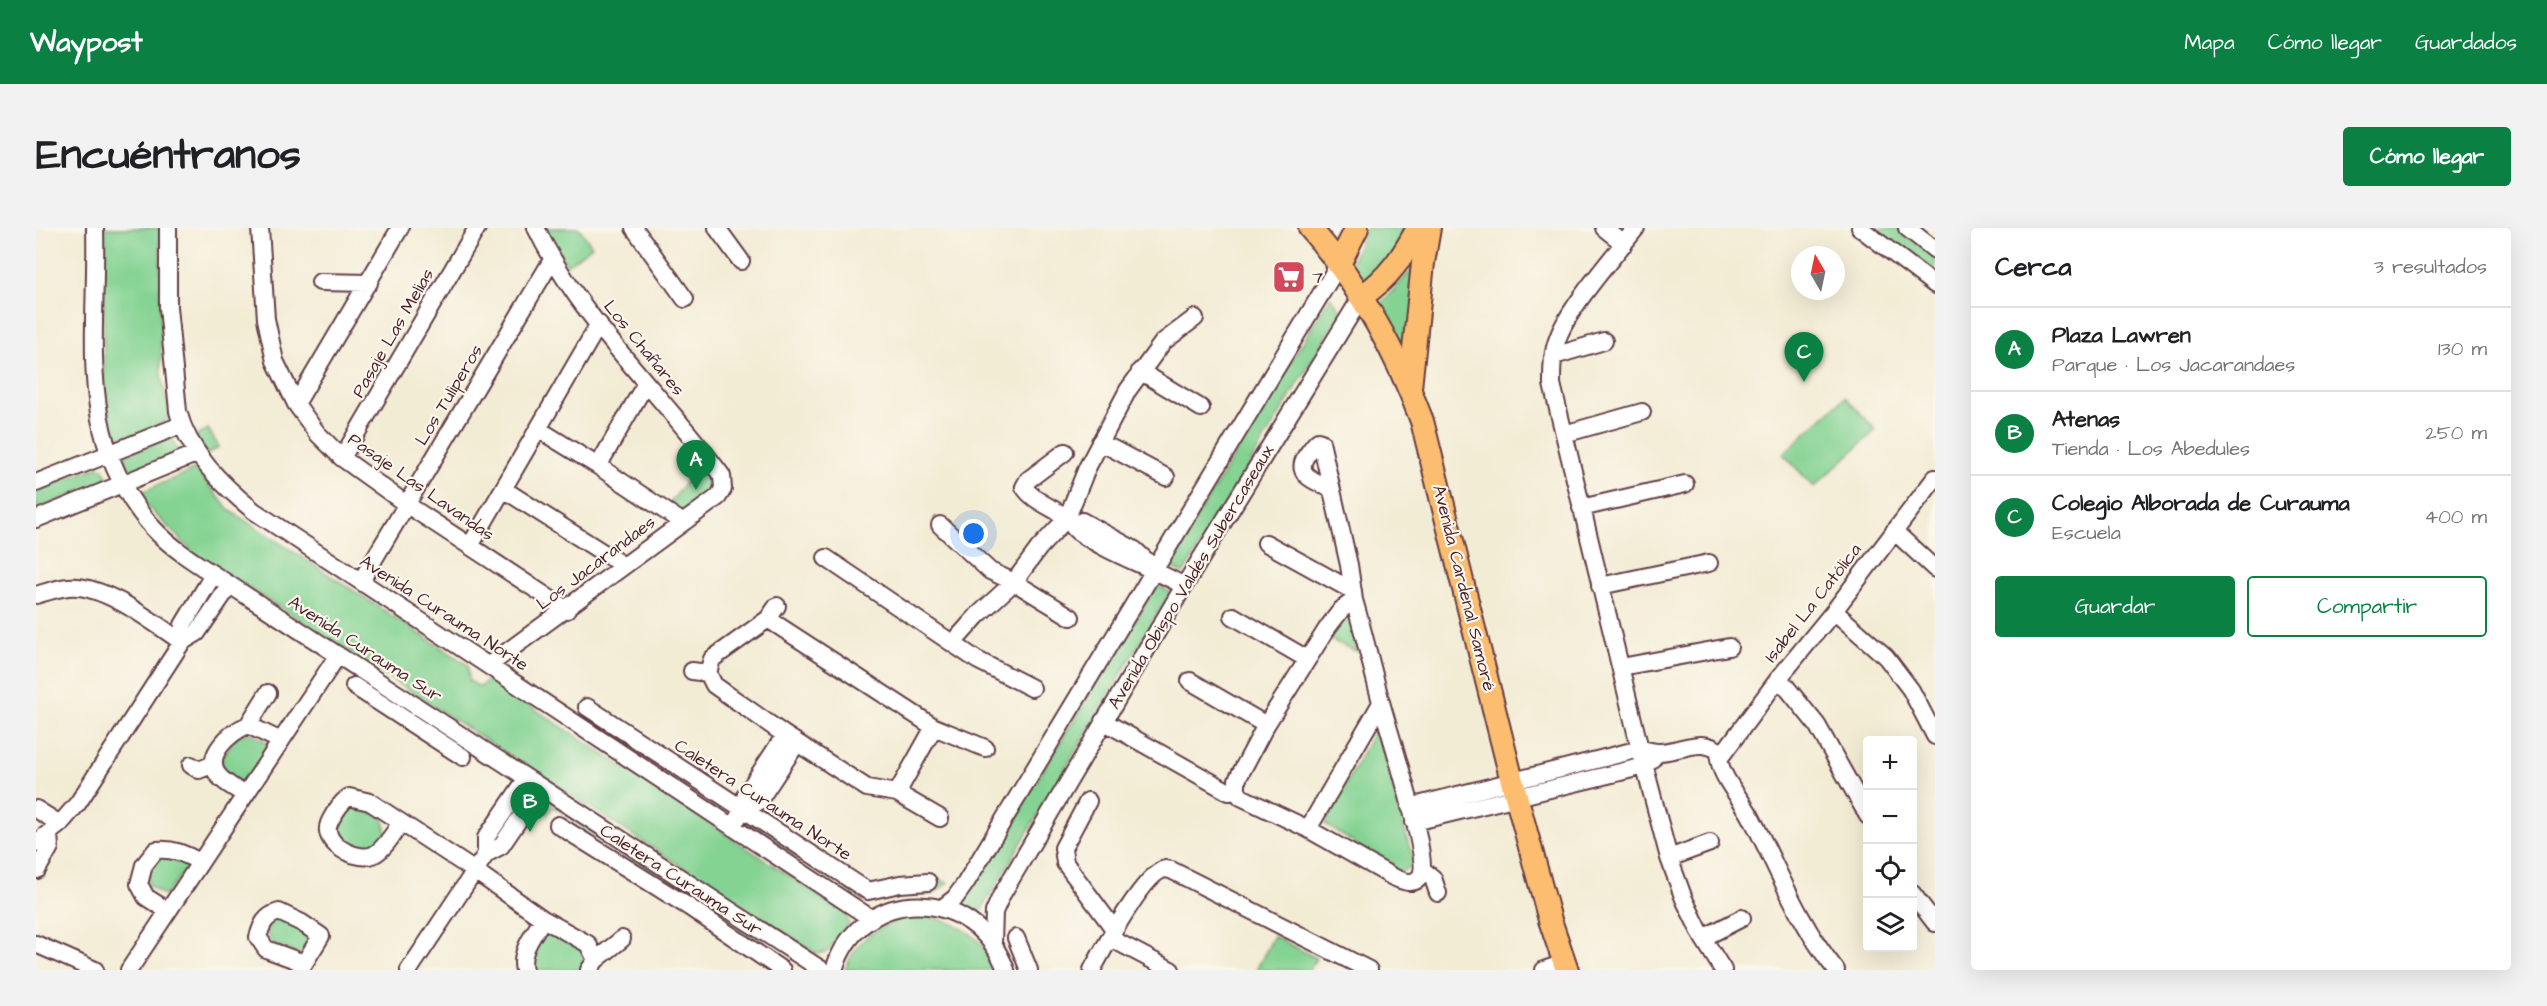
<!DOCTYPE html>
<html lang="es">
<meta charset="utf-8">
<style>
body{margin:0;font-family:"Architects Daughter",sans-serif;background:#f2f2f2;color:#202124}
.controls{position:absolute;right:18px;bottom:18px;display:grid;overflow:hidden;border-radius:6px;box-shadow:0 6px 24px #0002}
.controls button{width:54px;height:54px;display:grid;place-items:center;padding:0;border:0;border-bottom:2px solid #e0e0e0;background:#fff;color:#202124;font:30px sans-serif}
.compass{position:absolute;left:1755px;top:18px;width:54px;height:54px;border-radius:50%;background:#fff;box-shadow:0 6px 24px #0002;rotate:351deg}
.you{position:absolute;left:938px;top:306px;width:21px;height:21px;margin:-15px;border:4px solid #fff;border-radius:50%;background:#1a73e8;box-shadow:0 0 0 9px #1a73e833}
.badge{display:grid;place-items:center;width:39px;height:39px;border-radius:50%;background:#0b8043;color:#fff;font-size:20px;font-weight:700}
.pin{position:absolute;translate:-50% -50px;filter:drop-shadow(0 2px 3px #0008)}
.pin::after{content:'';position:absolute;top:32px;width:21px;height:18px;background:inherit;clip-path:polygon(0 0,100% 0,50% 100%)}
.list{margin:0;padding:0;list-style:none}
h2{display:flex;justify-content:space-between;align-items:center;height:78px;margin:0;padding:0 24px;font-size:26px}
h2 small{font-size:20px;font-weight:400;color:#757577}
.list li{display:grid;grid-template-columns:39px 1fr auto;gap:18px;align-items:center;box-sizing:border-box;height:84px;padding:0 24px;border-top:2px solid #e0e0e0}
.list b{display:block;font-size:22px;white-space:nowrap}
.list p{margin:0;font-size:20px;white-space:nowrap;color:#757577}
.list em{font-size:20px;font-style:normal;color:#757577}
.actions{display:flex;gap:12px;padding:18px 24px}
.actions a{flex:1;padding:14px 0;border:2px solid #0b8043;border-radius:6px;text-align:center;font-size:21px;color:#0b8043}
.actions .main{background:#0b8043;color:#fff}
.icon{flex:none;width:33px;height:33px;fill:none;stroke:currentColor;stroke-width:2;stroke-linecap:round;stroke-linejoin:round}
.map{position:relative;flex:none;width:1899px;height:742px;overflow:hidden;border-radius:6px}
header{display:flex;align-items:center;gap:36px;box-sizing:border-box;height:84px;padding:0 30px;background:#0b8043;color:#fff}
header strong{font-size:28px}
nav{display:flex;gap:33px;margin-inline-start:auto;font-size:21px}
.intro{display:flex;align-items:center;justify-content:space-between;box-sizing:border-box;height:144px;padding:0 36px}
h1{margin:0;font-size:42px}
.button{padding:15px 27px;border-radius:6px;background:#0b8043;color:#fff;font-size:21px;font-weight:700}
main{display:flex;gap:36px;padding:0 36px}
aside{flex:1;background:#fff;border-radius:6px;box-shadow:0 6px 24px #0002}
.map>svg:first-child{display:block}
.green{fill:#84d393;stroke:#67795f;stroke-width:1.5}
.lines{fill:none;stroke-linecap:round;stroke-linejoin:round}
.minor-casing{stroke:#633e44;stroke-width:20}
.major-casing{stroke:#633e44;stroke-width:26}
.minor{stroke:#fff;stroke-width:16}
.major{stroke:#fcbd6f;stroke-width:22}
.labels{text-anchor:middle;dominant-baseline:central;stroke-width:4.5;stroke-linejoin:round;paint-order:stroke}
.poi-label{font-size:18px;fill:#4a1f2b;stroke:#fbf7ec;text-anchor:start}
.street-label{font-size:18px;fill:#4a1f2b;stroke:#fbf7ec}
</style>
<header>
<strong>Waypost</strong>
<nav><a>Mapa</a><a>Cómo llegar</a><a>Guardados</a></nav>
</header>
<div class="intro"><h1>Encuéntranos</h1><a class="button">Cómo llegar</a></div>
<main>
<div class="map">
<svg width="1899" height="742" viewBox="0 0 1899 742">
<rect width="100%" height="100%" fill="#fbf7ec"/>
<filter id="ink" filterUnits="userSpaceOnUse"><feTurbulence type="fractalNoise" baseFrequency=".0167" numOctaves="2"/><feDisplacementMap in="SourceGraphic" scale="12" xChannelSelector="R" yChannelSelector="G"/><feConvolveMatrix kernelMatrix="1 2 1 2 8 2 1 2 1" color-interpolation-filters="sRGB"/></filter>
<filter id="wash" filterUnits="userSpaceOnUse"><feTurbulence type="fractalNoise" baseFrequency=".008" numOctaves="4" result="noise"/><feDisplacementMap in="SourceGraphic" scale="24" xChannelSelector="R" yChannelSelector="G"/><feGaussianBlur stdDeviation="1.35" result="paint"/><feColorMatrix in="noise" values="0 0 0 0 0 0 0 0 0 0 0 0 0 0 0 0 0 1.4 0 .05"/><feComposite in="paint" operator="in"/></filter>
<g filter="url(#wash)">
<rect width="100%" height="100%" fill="#f3ecd5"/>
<!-- green -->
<path class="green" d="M67 0H124L125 147 134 187C126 200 93 210 78 209L68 156Z
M505 0H543L556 18 531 37Z
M1330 0H1373L1359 27 1331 52 1314 37Z
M1833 0H1862L1899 29V52Z
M1380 37 1376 135 1344 77Z
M1294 69 1306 83 1147 346 1132 337Z
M1809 169 1840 202 1778 259 1747 226Z
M172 201 183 219 171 226 160 208Z
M135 209 143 224 94 245 88 228Z
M664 234 678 249 679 260 644 288 632 278Z
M61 239 67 240 71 249 70 254 0 281V263Z
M160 241 193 282 432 437 433 453 444 459 453 451 810 685 813 696 791 724 781 726 261 390 161 328 105 272 108 263Z
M1121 357 1134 364 943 686 925 676Z
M1315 392 1322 424 1288 409 1298 394Z
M566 497 693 579 690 582 565 500Z
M1340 499 1378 635 1364 645 1289 596Z
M215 505 232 515 230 525 209 554H197L187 545 186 529 202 507Z
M509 572 569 610 570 612 566 614 538 597 535 590 517 579 511 586 500 578Z
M314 576 327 577 347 589 351 605 341 618 324 623 305 611 298 599Z
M711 592 800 650 799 653 709 597Z
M584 619 652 665 653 667 651 670 581 624Z
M126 625 153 637 129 668 112 657V642Z
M905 652 912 655 897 666H865L833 675 810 663 812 659 896 662Z
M668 674 727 713 726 718 665 679Z
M884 687C918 692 949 707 959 742H809C821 708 850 691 884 687Z
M243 690 273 705V716L261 726 238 717 230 704 236 693Z
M520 703 550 723 551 735 546 742H495V726L511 705Z
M1238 708 1280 730 1274 742H1220Z"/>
</g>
<g filter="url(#ink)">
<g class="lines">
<defs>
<path id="minor" d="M59 0C62 109 38 211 117 300 138 323 168 340 194 357L786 742
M132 0V79L142 183C152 224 186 257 218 283L836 691
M224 0 230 91 239 133 260 176 281 205 306 230 370 276 531 382
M598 0 649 71
M681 0 705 33
M1568 0 1588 16
M1600 0C1579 27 1532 80 1522 110 1516 125 1516 141 1516 156L1604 521 1633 630 1648 671 1667 710 1687 742
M1824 0 1899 57
M1871 0 1899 22
M284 54 333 55
M1518 128 1568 113
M1104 143 1165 180
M260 176 364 0
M502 201 562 238 646 294
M1528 206 1606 184
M1064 214 1130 249
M1029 224 992 252 988 259C998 274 1015 278 1029 289 1034 293 1036 299 1041 303 1074 326 1113 338 1148 358
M306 230 441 0
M562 238 610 155
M0 255 145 197
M467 261 588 338
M1545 280 1649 256
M0 291 162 225
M1046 293 1099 322 1115 337
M904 297 954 343 978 354 1035 389
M1858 303 1899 341
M1230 315 1317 363
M434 318 563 96
M790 330 941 432 996 460
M325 353 516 32
M1564 358 1673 335
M0 367C10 364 22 360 32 359 67 355 118 395 146 414
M741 378 732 391 898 499 949 520
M1798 383 1850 429 1875 462 1899 508
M1197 388 1271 431
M146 414 147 397 177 347
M917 415 941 388 978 354 1003 320 1031 290 1051 240 1092 162 1127 114 1159 90
M453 437 682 269 687 261 686 248C626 166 545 93 500 0
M1585 439 1693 419
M656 443 672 445 678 457 749 507 831 560 861 565 904 590
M672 445 676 431 732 391
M1743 450 1781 497 1832 588
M1154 453 1230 497
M318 458 427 529
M551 479 832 663 864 656 892 654
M1067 493 1193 564 1201 563 1205 569 1272 601 1357 649C1366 653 1379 659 1385 647 1394 629 1352 501 1345 474 1336 440 1328 406 1318 372L1313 337 1285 214 1282 213C1277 217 1274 223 1270 228 1258 248 1280 253 1295 261
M212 497 232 465
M155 537 163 542 178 536
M1201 563V552L1230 497 1292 399 1305 382 1318 372
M861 565 898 499
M209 567C201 561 189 556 182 547 167 527 195 504 212 497L245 513
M1052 573 1027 620 1029 635 1078 701
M1374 579 1604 521C1611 522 1618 524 1624 524 1647 523 1665 508 1686 525
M0 581 24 596
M706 583 722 574 761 515
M701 591 706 583 710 566 749 507
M1378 594 1609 538 1617 530
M364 596C357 606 348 622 337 627 323 633 294 620 292 603 291 597 295 591 298 586 303 579 305 574 313 569L334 574 439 643 507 691 552 716 560 732
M522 597 653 679 746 742
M1272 601 1345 475
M0 615 24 596 42 575 146 414 161 405 194 357
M450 626V610L491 550
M1633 630 1674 615
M1 642 14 619 13 606
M1387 642 1397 650 1402 665
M1876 665 1899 695
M906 680 919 670 929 656 1303 36
M132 683 110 669 103 656 108 637 120 622C137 620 149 626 164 634
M980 710 993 742
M1074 710 1135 742
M1667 710 1706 690
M957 714 958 684 965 668 1148 358 1326 68
M0 716 59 742
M93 742 302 427
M264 742 285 708 266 695 243 684C229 688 226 696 222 709L230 721 268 735
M373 742 450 626 465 618 505 559
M488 742C483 724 498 706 507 691
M553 742 560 732 586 711
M798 742C825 654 940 658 970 742
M1056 742C1067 722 1108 645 1129 641L1135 642 1333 742
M1508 742 1528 735
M1800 742C1762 695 1742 640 1714 587 1704 569 1686 551 1683 531L1743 450 1798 383 1899 250"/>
<path id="major" d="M1274 0C1324 58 1359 121 1386 193L1476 553 1514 692 1531 742
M1303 36 1321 0
M1326 68C1352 51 1368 27 1382 0
M1374 160 1387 35 1393 0"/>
</defs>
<!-- minor casing -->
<use href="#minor" class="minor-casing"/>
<!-- major casing -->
<use href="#major" class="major-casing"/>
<!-- minor -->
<use href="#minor" class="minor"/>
<!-- major -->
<use href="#major" class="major"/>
</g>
</g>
<!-- icons -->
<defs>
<symbol id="supermarket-square" viewBox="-11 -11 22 22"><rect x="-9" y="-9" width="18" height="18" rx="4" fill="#d1495b" stroke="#fbf7ec"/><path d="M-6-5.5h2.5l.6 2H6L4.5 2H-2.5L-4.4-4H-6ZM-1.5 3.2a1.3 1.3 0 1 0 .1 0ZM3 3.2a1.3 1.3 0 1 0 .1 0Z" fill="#fff"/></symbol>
</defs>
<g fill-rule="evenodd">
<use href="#supermarket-square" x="1234" y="30" width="38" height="38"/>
</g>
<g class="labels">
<!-- poi labels -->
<g class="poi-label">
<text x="1276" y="49">7</text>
</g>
<!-- street labels -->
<g class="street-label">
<text transform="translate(357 105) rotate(-60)">Pasaje Las Melias</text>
<text transform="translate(608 120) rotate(51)">Los Chañares</text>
<text transform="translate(413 167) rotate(-59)">Los Tuliperos</text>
<text transform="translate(385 259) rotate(35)">Pasaje Las Lavandas</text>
<text transform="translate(560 335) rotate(-37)">Los Jacarandaes</text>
<text transform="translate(1155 349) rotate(-59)">Avenida Obispo Valdés Subercaseaux</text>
<text transform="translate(1428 360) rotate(76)">Avenida Cardenal Samoré</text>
<text transform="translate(1777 375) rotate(-52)">Isabel La Católica</text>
<text transform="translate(408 385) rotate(33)">Avenida Curauma Norte</text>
<text transform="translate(329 421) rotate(33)">Avenida Curauma Sur</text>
<text transform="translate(727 572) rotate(33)">Caletera Curauma Norte</text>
<text transform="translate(645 652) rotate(33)">Caletera Curauma Sur</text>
</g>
</g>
</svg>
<div class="controls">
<button>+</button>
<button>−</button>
<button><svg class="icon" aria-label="locate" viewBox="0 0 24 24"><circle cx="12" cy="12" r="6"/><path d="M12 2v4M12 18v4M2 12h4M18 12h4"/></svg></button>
<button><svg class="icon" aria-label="layers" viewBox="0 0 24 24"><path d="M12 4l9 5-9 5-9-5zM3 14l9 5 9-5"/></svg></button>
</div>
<svg class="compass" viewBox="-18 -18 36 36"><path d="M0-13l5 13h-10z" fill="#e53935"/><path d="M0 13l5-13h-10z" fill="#757577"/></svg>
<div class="you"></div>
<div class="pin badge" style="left:660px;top:262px">A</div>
<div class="pin badge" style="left:494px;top:604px">B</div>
<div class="pin badge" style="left:1768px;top:154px">C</div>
</div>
<aside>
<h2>Cerca<small>3 resultados</small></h2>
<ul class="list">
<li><span class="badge">A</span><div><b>Plaza Lawren</b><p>Parque · Los Jacarandaes</p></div><em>130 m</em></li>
<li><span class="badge">B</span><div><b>Atenas</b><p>Tienda · Los Abedules</p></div><em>250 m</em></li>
<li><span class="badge">C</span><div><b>Colegio Alborada de Curauma</b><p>Escuela</p></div><em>400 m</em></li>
</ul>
<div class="actions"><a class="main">Guardar</a><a>Compartir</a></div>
</aside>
</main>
